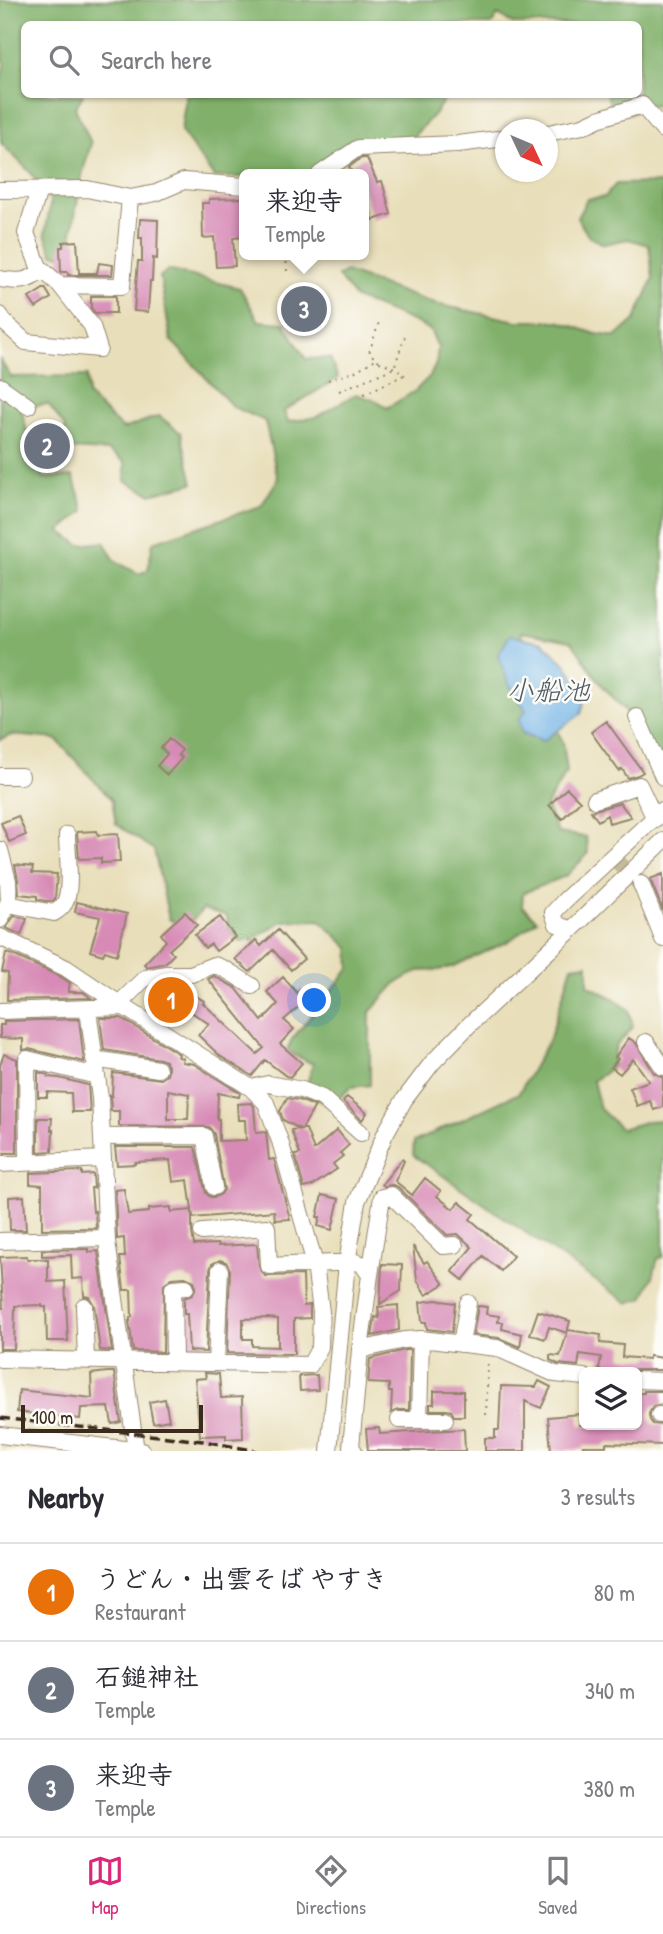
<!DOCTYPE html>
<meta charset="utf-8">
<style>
body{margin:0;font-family:"Patrick Hand","Klee One",sans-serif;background:#f2f2f3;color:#2b2b33}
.controls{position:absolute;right:21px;bottom:21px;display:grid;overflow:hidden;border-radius:10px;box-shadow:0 2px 5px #0004}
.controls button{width:63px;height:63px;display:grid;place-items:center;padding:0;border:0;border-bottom:2px solid #e1e1e2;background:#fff;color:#2b2b33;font:35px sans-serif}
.compass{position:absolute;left:495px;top:119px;width:63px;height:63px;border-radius:50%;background:#fff;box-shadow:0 2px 5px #0004;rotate:134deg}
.scale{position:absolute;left:21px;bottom:18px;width:182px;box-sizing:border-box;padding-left:7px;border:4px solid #3b2a1e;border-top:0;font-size:19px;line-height:24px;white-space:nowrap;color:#3b2a1e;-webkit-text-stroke:5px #fdfcf7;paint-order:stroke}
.you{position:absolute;left:315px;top:1001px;width:24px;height:24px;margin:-18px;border:5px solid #fff;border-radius:50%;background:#1a73e8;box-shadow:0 0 0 10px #1a73e833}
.badge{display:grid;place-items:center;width:46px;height:46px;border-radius:50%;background:#db2777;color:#fff;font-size:23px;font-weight:700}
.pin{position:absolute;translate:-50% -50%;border:4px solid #fff;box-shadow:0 2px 7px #0006}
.popup{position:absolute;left:239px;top:169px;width:130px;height:91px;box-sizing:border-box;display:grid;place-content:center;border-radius:10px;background:#fff;filter:drop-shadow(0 2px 5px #0005);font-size:23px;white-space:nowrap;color:#7c7c81}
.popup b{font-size:26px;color:#2b2b33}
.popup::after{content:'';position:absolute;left:50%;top:100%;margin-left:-14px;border:14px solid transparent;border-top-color:#fff}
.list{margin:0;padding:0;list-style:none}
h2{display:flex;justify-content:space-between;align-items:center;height:91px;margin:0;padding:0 28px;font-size:30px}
h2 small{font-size:23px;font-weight:400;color:#7c7c81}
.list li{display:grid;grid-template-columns:46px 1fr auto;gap:21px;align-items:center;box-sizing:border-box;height:98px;padding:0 28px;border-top:2px solid #e1e1e2}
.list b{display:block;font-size:26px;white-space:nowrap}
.list p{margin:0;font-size:23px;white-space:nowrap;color:#7c7c81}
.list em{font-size:23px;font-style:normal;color:#7c7c81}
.icon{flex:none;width:38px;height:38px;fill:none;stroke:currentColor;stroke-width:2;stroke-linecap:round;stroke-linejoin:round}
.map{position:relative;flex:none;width:663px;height:1451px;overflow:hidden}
.search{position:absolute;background:#fff;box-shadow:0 2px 5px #0004;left:21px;right:21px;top:21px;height:77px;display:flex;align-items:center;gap:18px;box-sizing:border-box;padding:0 24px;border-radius:10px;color:#7c7c81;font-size:26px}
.sheet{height:385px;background:#fff}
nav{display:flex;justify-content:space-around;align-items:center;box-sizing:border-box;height:98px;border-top:2px solid #e1e1e2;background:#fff;font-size:19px;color:#7c7c81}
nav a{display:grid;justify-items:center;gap:4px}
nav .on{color:#db2777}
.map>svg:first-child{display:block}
.forest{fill:#80b06b;stroke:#5e6d44;stroke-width:2}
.water{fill:#70b2e5;stroke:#566e82;stroke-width:2}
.building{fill:#d78ab6;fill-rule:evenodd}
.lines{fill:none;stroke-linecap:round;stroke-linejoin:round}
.minor-tunnel{stroke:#c5ba9a;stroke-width:16;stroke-dasharray:16 8;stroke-linecap:butt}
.minor-casing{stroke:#92846c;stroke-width:18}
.path{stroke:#92846c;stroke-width:2;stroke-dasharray:2 5;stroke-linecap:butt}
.minor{stroke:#fff;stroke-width:16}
.rail{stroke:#3b2a1e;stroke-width:3.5;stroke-dasharray:10 5;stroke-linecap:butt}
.labels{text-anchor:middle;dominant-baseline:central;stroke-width:5;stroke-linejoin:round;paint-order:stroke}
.water-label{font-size:28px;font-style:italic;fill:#4e5a64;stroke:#fdfcf7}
</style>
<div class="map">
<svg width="663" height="1451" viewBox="0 0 663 1451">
<rect width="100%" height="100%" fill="#fdfcf7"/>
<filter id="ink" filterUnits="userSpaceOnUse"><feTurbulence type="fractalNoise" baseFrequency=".0143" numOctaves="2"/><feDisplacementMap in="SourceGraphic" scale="14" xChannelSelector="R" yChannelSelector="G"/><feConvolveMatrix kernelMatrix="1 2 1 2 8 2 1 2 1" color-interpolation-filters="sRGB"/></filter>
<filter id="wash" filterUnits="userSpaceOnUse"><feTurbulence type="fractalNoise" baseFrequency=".00686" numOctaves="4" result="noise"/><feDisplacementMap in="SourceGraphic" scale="28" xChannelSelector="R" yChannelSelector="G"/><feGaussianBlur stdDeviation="1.57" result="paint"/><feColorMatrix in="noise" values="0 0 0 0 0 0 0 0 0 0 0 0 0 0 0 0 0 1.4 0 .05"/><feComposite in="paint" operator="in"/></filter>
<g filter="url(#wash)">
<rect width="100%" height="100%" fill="#e8deb9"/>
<!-- forest -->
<path class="forest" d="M0 0H663V105L650 106 629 114 611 106 607 95 638 94V24H513L498 15 492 24H141L128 20 125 24H24V94L83 95 75 108 91 143 82 175 68 256 53 254 45 234 51 201 30 172 1 143 0 86 4 65 2 41 0 39Z
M186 95H447L436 112 412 138 378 142 321 174H244V177H214L181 131Z
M663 183V784H659L626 711 601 684 571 641 521 632 525 662 563 742 567 771 546 806 558 833 586 837 588 854 566 876 523 893 522 906 537 920 509 941 454 966 439 970 418 971 395 984 370 1012V1085L351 1087 331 1106 304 1093 313 1064 287 1051 292 1039 350 968 349 948 320 920 283 921 252 940 238 941 229 930 227 916 203 909 193 920 180 925 169 919 154 850 116 824 112 800 56 739 11 735 0 740V360L11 377 87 376 88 396 123 429 159 416 181 433 193 483 151 494 125 481V462L109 451 65 449V427L48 404 21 408 27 432 44 478 73 476 84 511 60 531 80 545 104 542 115 561 139 574 148 570 153 542 261 506 278 479 265 421 233 407 171 340 160 277 168 270 240 288 259 321 284 323 306 359 330 358 338 378 284 411 288 422 316 417 356 394 377 401 387 408 415 391 430 376 436 364 438 347 430 330 415 322 355 298 338 276 346 272 435 304 517 321H558L596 334 616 337 635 320 653 279 649 245 628 239 604 244 589 237 577 218 587 199 605 197 616 184Z
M588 964V985L615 999 629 1010 633 1027 616 1046 611 1068 593 1081 600 1109 621 1129 648 1121 663 1120V1165L661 1167 663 1170V1257L658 1258 653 1277 643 1298 628 1303 413 1155 414 1142 519 1093 550 1038 572 966Z"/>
<!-- water -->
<path class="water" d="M510 635 543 642 566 665 586 696 581 714 543 741 522 733 519 719 526 711 509 684 498 655Z"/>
<g id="blocks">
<!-- building -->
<path class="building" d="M361 158H367L377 182 382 181 391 214 373 220 363 187V174H353L349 167Z
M244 198V237L233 238 235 266 216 267 214 237 203 238 202 203H209V199Z
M140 219 158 220 157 259 153 258 152 281H150L148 312 134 311 138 261H142V238H139Z
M77 241 79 273H97L99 263 113 265 112 275H68V272H61L60 247H63V242Z
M45 288 51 298 36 308 29 298Z
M299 290 302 295 307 292 308 295 315 290 328 312 318 318 322 326 308 334 300 319 291 325 280 306 288 301 286 297Z
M91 296H116V313H95L91 308Z
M44 424V428L48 427 50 435 57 433 63 456 50 459 52 463 42 466 39 456 37 457 30 432 34 431 32 427Z
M606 721 643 772 638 775 628 778 622 769 619 771 591 732Z
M169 739 182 750 178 755 182 758 167 775 157 766 167 754 161 748Z
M567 788 580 801 562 819 549 805Z
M620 803 631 817 609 823 607 815 598 821 591 811Z
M18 816 26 835 9 842 1 823Z
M97 831 98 835 118 834 120 862 101 863V858L79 859 77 832Z
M15 865 33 867 32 873 57 874 55 899 53 901H45L37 899V896L19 894 18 880Z
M663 874V911L650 879Z
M77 902 127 914 117 955 105 951 103 955 90 951 100 917 75 912Z
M185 912 197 925 169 950 174 954 165 963 147 967 144 964 166 941 161 934Z
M14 916 27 919 21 935 6 928Z
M220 917 235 937 216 951 211 944 205 948 195 935Z
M278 930 304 959 291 970 273 950 250 972 235 959 256 940 261 946Z
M6 953 13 955 61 977 70 983 68 992H83L91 998 7 1000 8 973 2 972Z
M214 976 236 988 262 1021 278 1004 267 992 283 977 297 993 301 989 309 998 284 1020 294 1029 280 1044 302 1063 290 1077 286 1076 265 1060 252 1076 220 1056 198 1035 209 1024 184 1007 173 1021 153 1005 169 984H173L192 999 194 995 204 1001 203 1003 257 1054 264 1048 208 979Z
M100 1018H121L179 1054 178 1057 183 1058 182 1062 194 1064 240 1093 239 1097 218 1093 217 1119H219V1141L246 1140 245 1120H238L237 1104 251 1103 254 1106 256 1133 266 1132 269 1160 274 1159 290 1219 275 1220 274 1211 193 1218 188 1180 173 1182 170 1160 135 1162V1164L117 1165 115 1147H195L206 1193 210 1197H215L221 1194 224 1190 214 1134 209 1127 119 1126V1111H111L110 1095 112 1096 113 1073 161 1079 167 1075 168 1066 165 1061 160 1059 104 1050ZM168 1090 189 1094 188 1119H168Z
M79 1019 84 1062 29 1049 23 1050V1039L0 1038V1025H4V1021Z
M629 1038 636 1043 654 1073 663 1077V1107L654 1110 650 1101 637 1106 630 1088 649 1081 633 1059 620 1074 611 1067 618 1059 615 1057Z
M4 1054 17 1059V1153H1L0 1150V1065Z
M38 1072 48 1075V1077L59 1078 88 1085 90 1112H72L71 1093 47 1092V1097H38Z
M347 1097 367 1113 362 1120 343 1102Z
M287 1098 299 1100 315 1106 302 1129H306L314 1150 337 1130 349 1145 340 1153 343 1156 333 1164 337 1169 312 1186 304 1188 295 1155 300 1154 291 1130 300 1129 283 1120 280 1111Z
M38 1118H52L51 1130H53L52 1151 38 1152Z
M402 1159 404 1161 395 1181 412 1195 425 1178 441 1191 437 1196 453 1209 459 1202 474 1214 470 1219 513 1256 501 1271 483 1256 463 1280 452 1271 472 1247 458 1234 447 1235 398 1187 393 1185 384 1186 382 1184Z
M82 1171V1175L93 1174 94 1188H91L93 1212 95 1211 96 1228 42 1229V1185L30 1184V1173Z
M124 1189 128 1214 149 1212V1209L171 1207V1212L192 1210V1232L194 1245 218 1244V1246L257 1244 259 1267 265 1276 303 1275 304 1306 310 1305V1318L294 1319V1354L227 1353 230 1270 226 1262 220 1260 212 1264 210 1270 206 1352 189 1351 187 1314H184V1298L192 1295 196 1287 194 1281 185 1277 172 1278 164 1284 163 1352 133 1351 129 1321H130V1317H132L131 1290H124L120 1257H125L124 1238 117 1239 115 1190ZM267 1318 278 1319V1347L252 1346V1339H243V1319Z
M322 1195 339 1199 332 1230 318 1226 320 1217H317Z
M24 1196 26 1230H10L9 1197Z
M413 1246 424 1263 427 1261 444 1284 426 1295 417 1280Z
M89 1249V1252L98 1251 112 1351 100 1350 94 1305 89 1297 84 1296 83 1278 72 1279 71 1255 42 1256V1250Z
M27 1256V1259H48V1282L65 1281 68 1341H47L46 1307H42V1305L15 1306 14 1349H0V1308H3L0 1257Z
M382 1264 402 1265 401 1291 380 1304Z
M436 1300 455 1303 452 1332 427 1329 426 1322H422L420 1302Z
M398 1305 399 1330 372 1336 375 1317 379 1318 378 1307Z
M478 1306 487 1307 486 1314 499 1316 498 1322H503L502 1329 522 1334 520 1347 499 1338 473 1335Z
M538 1311 570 1321 567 1333 549 1327 545 1339 530 1334Z
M568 1330 601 1335 600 1343 623 1345 622 1357 649 1359V1356L663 1358V1370H637L624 1372 599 1370 601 1357 580 1354 578 1366 558 1364 550 1360V1355L560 1356Z
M405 1350H410L409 1410H398L391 1413 392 1392H389V1384L368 1383 370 1359Z
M107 1372H114L121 1422 112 1424 109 1407 81 1408 80 1419 17 1412 19 1390 92 1398 91 1374Z
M205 1373 219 1374 221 1398 242 1397 243 1438 226 1439V1435L200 1436 195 1379 206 1378Z
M317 1375 318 1390 300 1391 299 1376Z
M539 1381 551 1387 541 1408 525 1401V1451H485V1438H495V1430H499L501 1386 536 1387Z
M434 1391H464V1416H454L451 1411 446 1410H430V1404H434Z
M644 1391H663V1404L653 1406 649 1414 650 1420 653 1424 663 1425V1445L606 1443V1446H583L584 1449 551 1451 548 1417 579 1414 580 1425H637V1393H644Z
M165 1399 169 1420 153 1423 149 1402Z
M379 1428 380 1434 464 1429 465 1451H368L366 1429Z"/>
</g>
</g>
<g filter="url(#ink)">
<use href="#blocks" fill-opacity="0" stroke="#92846c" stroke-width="2"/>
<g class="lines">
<!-- minor-tunnel -->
<path class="minor-tunnel" d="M613 857 639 883"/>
<defs>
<path id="minor" d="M548 133 583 126 598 119 642 105 663 130
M320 174 358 148 458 144 505 138
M0 190 87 189 130 198 122 286 60 285
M130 198 156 193 184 181 244 186
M0 279C20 282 26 283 43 270
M0 315 5 323 26 342 99 349 92 326 60 285 39 267 26 233 39 190
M0 386 28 406
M637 717 663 777
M0 776H21
M595 800 639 785 655 819
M0 850 8 881 9 901 0 920
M641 884 663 939
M8 904 54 913C59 910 64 906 66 900 72 884 67 853 67 835
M571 930 557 924 553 913 565 900 663 810
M0 937 66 968 124 1007 251 1088 266 1103 280 1141 315 1264 321 1312 320 1347 310 1365 0 1359
M119 1004 145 978 165 974H191L214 965C229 969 239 979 252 986
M88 1010 100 1098 107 1241 136 1451
M0 1011 124 1007
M646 1042 663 1067
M94 1059 158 1069
M251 1088 268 1084 302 1090 322 1098 361 1133
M102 1137 204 1136 214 1187
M28 1163 27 1059 97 1076
M0 1164 103 1159
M202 1232 267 1227 269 1266 356 1262 362 1264 370 1275 360 1350 351 1447 354 1451
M0 1241 106 1238
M370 1275 382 1197 391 1195 443 1246 455 1245
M84 1306 86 1360
M461 1344 468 1303
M360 1350 404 1340 421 1339 497 1348 555 1374 584 1377
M174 1362 173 1288 186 1287
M216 1363 220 1270
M637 1380 663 1381
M659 1415H663
M399 1420H445
M419 1420 421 1339
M0 1435 142 1451
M329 1451 347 1263 357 1202 385 1134 404 1100 432 1063 469 1025 571 930 663 841"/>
</defs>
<!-- minor casing -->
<use href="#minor" class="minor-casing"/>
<!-- path -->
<path class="path" d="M286 255 287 272
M379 361 369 353 380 319
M328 380 354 372 374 360 391 366 405 375
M339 391 394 368 406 333
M364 394 404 375
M486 1415 488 1362"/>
<!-- minor -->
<use href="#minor" class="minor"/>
<!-- rail -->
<path class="rail" d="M0 1418 203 1441 257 1451"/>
</g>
</g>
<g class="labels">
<!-- water labels -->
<g class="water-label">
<text x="548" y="690">小船池</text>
</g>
</g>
</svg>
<div class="controls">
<button><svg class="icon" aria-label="layers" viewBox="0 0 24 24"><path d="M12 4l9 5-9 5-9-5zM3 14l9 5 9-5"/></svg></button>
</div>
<svg class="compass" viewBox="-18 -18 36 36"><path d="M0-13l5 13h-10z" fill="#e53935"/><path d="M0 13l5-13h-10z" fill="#7c7c81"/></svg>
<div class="scale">100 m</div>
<div class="you"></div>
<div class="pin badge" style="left:171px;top:1000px;background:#e8710a">1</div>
<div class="pin badge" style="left:47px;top:446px;background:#6b7280">2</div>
<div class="pin badge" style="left:304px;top:309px;background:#6b7280">3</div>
<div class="popup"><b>来迎寺</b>Temple</div>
<div class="search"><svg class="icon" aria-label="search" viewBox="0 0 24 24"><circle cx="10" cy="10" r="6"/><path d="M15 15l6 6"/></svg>Search here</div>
</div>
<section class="sheet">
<h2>Nearby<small>3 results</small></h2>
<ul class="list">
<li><span class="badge" style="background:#e8710a">1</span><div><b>うどん・出雲そば やすき</b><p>Restaurant</p></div><em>80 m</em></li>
<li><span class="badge" style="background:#6b7280">2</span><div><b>石鎚神社</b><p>Temple</p></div><em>340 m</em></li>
<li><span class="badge" style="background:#6b7280">3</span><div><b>来迎寺</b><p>Temple</p></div><em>380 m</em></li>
</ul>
</section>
<nav>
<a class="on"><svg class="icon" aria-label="map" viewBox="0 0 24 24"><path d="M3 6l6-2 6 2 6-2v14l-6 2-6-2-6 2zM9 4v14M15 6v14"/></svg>Map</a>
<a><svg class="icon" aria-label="directions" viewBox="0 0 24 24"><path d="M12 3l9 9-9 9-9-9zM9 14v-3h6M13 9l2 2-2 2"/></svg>Directions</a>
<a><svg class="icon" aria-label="saved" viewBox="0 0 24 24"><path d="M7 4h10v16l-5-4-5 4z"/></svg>Saved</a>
</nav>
